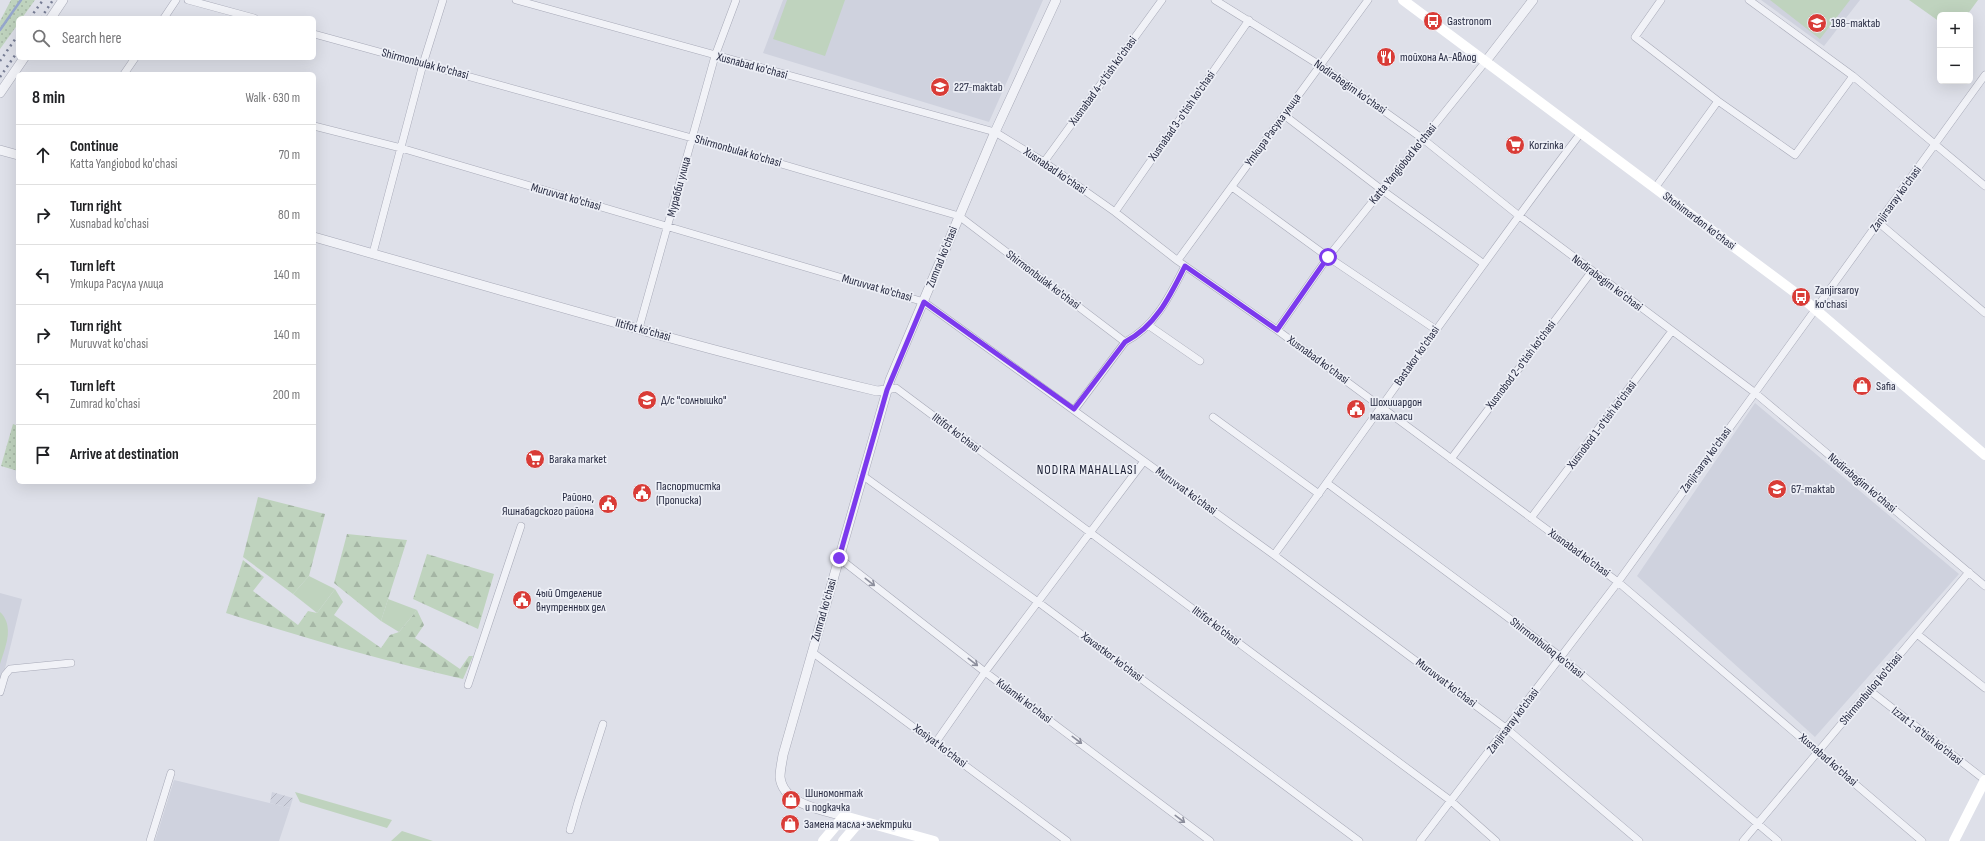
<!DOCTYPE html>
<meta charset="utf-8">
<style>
body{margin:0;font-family:"Sofia Sans Condensed",sans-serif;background:#f6f6f6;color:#202124}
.controls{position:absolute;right:12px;top:12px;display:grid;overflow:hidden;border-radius:6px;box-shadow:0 4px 16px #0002}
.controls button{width:36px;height:36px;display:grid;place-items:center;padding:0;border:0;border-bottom:1px solid #e0e0e0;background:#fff;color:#202124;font:20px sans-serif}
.stop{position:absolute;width:12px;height:12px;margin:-9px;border:3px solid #7c3aed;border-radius:50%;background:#fff}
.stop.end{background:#7c3aed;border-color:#fff;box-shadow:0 1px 4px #0008}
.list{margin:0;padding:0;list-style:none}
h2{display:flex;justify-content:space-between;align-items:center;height:52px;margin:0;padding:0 16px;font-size:17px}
h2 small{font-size:13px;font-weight:400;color:#757577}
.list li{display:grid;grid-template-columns:26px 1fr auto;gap:12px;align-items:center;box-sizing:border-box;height:60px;padding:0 16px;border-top:1px solid #e0e0e0}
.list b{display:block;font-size:15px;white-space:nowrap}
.list p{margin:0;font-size:13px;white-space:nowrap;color:#757577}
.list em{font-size:13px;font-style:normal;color:#757577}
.icon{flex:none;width:22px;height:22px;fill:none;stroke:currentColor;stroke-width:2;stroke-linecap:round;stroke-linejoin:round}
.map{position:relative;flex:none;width:1985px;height:841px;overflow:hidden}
.search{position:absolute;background:#fff;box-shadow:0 4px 16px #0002;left:16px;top:16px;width:300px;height:44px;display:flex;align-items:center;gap:10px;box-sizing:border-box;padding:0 14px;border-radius:6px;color:#757577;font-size:15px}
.panel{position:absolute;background:#fff;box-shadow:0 4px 16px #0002;left:16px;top:72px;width:300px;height:412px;border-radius:6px}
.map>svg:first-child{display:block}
.built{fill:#cfd2de}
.industrial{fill:url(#industrial-furrows)}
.grass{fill:url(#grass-dots)}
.forest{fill:url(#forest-firs)}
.garden{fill:#bfd3be}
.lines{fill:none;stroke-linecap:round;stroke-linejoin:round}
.stream{stroke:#95a6cc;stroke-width:2.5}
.minor-casing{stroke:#a7a9b7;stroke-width:8}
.tertiary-casing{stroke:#a7a9b7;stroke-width:10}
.minor{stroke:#f1f2f7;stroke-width:7}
.tertiary{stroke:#f1f2f7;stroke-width:9}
.secondary{stroke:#fff;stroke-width:10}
.rail{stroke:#767c94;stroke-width:2.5;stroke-dasharray:2 4;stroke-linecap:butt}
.oneway{stroke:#8c8e9c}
.route{stroke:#7c3aed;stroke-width:5}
.labels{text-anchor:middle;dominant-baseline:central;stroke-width:3.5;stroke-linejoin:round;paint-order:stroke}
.poi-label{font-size:12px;fill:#262a41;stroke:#edeff6;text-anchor:start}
.street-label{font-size:12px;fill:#262a41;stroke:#edeff6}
.neighbourhood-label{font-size:13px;letter-spacing:1px;fill:#181c31;stroke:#edeff6}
</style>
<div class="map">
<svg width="1985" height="841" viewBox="0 0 1985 841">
<defs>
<pattern id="industrial-furrows" width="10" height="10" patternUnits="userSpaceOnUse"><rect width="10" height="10" fill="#cfd2de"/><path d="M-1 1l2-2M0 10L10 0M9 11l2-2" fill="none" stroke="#b2b4c0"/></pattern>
<pattern id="grass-dots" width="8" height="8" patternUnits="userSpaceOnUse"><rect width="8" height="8" fill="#bfd3be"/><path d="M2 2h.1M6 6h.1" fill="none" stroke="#a4b5a4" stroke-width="1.8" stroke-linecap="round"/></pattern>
<pattern id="forest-firs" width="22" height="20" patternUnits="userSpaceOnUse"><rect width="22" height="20" fill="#bfd3be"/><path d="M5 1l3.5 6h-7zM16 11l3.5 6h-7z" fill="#a4b5a4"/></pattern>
</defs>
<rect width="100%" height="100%" fill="#dee0e9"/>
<!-- built -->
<path class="built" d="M783 0H1043L989 122 763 53Z
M1761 0H1860L1824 46Z
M1755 403 1959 574 1815 737 1637 576Z
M0 593 22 599 0 689Z
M174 780 290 808 279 841H155Z"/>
<!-- industrial -->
<path class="industrial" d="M272 792 293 798 290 808 270 803Z"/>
<!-- grass -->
<path class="grass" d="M11 0H35L22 18H18V24L0 49V21Z
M13 424 18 426V471L1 466Z"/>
<!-- forest -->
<path class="forest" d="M258 497 325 514 309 576 293 594 243 557Z
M347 534 407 540 381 621 334 583Z
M427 554 494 574 478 629 413 599Z
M243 560 264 577 253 591 298 625 308 611 317 613 335 589 343 602 334 615 381 648 390 635 399 632 417 610 424 625 415 638 460 669 469 656H473L463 679C383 661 305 638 226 613Z"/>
<!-- garden -->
<path class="garden" d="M787 0H845L825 56 773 39Z
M1770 0H1850L1820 39Z
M1909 0H1978L1967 15H1940V22Z
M309 576 335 589 317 613 293 594Z
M388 599 417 610 399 632 381 621Z
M0 612C15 626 5 648 0 664Z
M295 792 392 820 387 828 300 802Z
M402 831 433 841H391Z"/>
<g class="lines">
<!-- stream -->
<path class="stream" d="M0 30 21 0"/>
<defs>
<path id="minor" d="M188 0 254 18
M516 0 995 132 1044 162 1115 212 1178 261 1277 330 1618 582 1922 841
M1215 0 1321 66 1423 139 1518 215 1754 392 1985 586
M1661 0 1635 37 1718 101 1795 155 1853 76
M1749 0 1853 76 1985 186
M164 18 176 0
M314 34 692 138 959 216 1125 342
M124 74 135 58
M1284 115 1382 190 1484 264
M314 126 401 148 924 302 1274 555 1507 729 1639 841
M1044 162 1162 0
M1232 187 1328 257 1435 329
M1655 188 1718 101
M1115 212 1249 20
M1879 223 1985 313
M373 253 423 64 443 0
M1178 260 1368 0
M1148 325 1200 361
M639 328 715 56 736 0
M1277 330 1328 257 1486 61
M887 390 896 388 1451 801 1496 841
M1075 409 1125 342C1156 326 1170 295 1185 266
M1213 417 1319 494
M1451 459 1592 271
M862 475 1038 602 1359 841
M1327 483 1561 657 1778 841
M1531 518 1672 331
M1274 555C1377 415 1475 272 1580 134
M839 558 985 672 1210 841
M1917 634 1985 688
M812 652 1067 841
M468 685 521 526
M1869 690 1985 780
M0 692 5 675 10 669 71 663
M936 742 985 672 1144 461
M570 830 578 802 603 724
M150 841 171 773
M1420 841 1618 582 1985 75
M1743 841 1969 572"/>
<path id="tertiary" d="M51 18 63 0
M1486 61 1533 0
M0 93 24 58
M0 150 18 155
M314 237C501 290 688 346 877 391L887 390
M844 816C823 810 783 805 780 777 780 770 782 762 783 755L890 380 995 132 1056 0"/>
</defs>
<!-- minor casing -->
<use href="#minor" class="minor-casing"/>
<!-- tertiary casing -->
<use href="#tertiary" class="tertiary-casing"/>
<!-- minor -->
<use href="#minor" class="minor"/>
<!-- tertiary -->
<use href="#tertiary" class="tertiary"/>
<!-- secondary -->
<path class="secondary" d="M1403 0 1801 297 1985 455
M823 841 844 816 934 841
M843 841 860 821
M1954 841 1985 780"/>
<!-- rail -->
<path class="rail" d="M30 18 43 0
M41 18 53 0
M0 61 18 35
M0 77 18 51"/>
</g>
<!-- one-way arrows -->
<defs><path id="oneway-shaft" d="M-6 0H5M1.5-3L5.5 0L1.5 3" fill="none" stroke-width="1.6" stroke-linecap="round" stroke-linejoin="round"/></defs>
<g class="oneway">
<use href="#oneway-shaft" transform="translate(870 582) rotate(38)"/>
<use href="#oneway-shaft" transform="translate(973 662) rotate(38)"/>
<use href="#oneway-shaft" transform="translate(1077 740) rotate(37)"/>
<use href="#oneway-shaft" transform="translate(1180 819) rotate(37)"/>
</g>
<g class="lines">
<!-- route -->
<path class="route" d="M839 558 887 390 924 302 1074 409 1125 342C1156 326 1170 296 1185 266L1277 330 1328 257"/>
</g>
<!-- icons -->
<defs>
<symbol id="bus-disc" viewBox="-11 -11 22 22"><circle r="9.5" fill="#d93c37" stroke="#edeff6"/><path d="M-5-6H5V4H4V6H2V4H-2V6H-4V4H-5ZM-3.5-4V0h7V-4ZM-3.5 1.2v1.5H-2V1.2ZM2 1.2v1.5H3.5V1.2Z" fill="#fff"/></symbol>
<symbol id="school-disc" viewBox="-11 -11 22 22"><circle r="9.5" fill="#d93c37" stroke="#edeff6"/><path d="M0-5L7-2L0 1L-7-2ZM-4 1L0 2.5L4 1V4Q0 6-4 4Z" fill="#fff"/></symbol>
<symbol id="restaurant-disc" viewBox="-11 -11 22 22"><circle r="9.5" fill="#d93c37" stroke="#edeff6"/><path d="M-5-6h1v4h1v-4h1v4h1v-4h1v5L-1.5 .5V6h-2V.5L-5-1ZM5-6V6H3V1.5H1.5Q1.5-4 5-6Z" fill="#fff"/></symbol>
<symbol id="supermarket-disc" viewBox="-11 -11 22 22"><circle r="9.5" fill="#d93c37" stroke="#edeff6"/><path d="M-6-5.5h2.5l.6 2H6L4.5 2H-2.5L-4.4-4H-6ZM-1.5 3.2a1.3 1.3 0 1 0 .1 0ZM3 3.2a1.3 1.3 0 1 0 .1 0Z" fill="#fff"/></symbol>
<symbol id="shop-disc" viewBox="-11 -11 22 22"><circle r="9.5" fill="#d93c37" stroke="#edeff6"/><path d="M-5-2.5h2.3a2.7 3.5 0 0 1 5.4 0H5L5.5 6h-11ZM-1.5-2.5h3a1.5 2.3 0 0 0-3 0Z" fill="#fff"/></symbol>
<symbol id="civic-disc" viewBox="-11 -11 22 22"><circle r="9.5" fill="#d93c37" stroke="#edeff6"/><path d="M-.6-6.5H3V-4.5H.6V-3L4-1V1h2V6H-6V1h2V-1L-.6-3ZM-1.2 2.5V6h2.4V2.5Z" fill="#fff"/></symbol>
</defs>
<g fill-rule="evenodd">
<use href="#bus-disc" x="1422" y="10" width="22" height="22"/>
<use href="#school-disc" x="1806" y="12" width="22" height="22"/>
<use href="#restaurant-disc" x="1375" y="46" width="22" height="22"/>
<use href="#school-disc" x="929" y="76" width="22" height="22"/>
<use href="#supermarket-disc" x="1504" y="134" width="22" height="22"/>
<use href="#bus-disc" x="1790" y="286" width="22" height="22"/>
<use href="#shop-disc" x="1851" y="375" width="22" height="22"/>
<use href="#school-disc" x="636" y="389" width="22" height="22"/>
<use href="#civic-disc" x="1345" y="398" width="22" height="22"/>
<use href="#supermarket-disc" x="524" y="448" width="22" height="22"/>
<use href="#school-disc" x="1766" y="478" width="22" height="22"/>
<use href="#civic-disc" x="631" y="482" width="22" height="22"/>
<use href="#civic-disc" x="597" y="493" width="22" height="22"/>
<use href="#civic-disc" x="511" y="589" width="22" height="22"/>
<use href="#shop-disc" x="780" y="789" width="22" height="22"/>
<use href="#shop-disc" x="779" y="813" width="22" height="22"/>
</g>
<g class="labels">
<!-- poi labels -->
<g class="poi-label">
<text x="1447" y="21">Gastronom</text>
<text x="1831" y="23">198-maktab</text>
<text x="1400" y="57">тойхона Ал-Авлод</text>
<text x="954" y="87">227-maktab</text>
<text x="1529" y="145">Korzinka</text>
<text x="1815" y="290">Zanjirsaroy<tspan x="1815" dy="14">ko'chasi</tspan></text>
<text x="1876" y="386">Safia</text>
<text x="661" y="400">Д/с "солнышко"</text>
<text x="1370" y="402">Шохииардон<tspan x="1370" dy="14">махалласи</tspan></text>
<text x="549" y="459">Baraka market</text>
<text x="656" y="486">Паспортистка<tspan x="656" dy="14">(Прописка)</tspan></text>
<text x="1791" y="489">67-maktab</text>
<text x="594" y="497" text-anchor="end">Районо,<tspan x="594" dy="14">Яшнабадского района</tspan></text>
<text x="536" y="593">4ый Отделение<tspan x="536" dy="14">внутренных дел</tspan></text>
<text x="805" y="793">Шиномонтаж<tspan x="805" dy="14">и подкачка</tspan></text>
<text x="804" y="824">Замена масла+электрики</text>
</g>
<!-- street labels -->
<g class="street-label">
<text transform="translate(425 64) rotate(15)">Shirmonbulak ko'chasi</text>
<text transform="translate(752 66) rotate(15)">Xusnabad ko'chasi</text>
<text transform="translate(1103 81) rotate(-54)">Xusnabad 4-o'tish ko'chasi</text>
<text transform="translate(1350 87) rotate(35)">Nodirabegim ko'chasi</text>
<text transform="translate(1182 116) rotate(-55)">Xusnabad 3-o'tish ko'chasi</text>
<text transform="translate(1273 130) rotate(-54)">Уткира Расула улица</text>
<text transform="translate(738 151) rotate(16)">Shirmonbulak ko'chasi</text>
<text transform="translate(1403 164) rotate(-51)">Katta Yangiobod ko'chasi</text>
<text transform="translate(1055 171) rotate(34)">Xusnabad ko'chasi</text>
<text transform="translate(679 187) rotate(-75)">Мурабби улица</text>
<text transform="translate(566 197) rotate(16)">Muruvvat ko'chasi</text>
<text transform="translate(1896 199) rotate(-54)">Zanjirsaray ko'chasi</text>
<text transform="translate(1699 221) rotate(37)">Shohimardon ko'chasi</text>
<text transform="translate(942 257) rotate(-68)">Zumrad ko'chasi</text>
<text transform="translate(1043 280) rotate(37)">Shirmonbulak ko'chasi</text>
<text transform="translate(1607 283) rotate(37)">Nodirabegim ko'chasi</text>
<text transform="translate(877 288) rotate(16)">Muruvvat ko'chasi</text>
<text transform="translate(643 330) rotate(15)">Iltifot ko'chasi</text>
<text transform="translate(1417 356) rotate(-55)">Bastakor ko'chasi</text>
<text transform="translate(1318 360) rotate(36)">Xusnabad ko'chasi</text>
<text transform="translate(1521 365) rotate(-53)">Xusnobod 2-o'tish ko'chasi</text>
<text transform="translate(1602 425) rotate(-53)">Xusnobod 1-o'tish ko'chasi</text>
<text transform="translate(956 433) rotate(37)">Iltifot ko'chasi</text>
<text transform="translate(1706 460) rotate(-54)">Zanjirsaray ko'chasi</text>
<text transform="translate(1862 483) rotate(40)">Nodirabegim ko'chasi</text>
<text transform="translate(1186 491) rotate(36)">Muruvvat ko'chasi</text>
<text transform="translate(1579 553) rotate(36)">Xusnabad ko'chasi</text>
<text transform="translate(824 610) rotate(-74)">Zumrad ko'chasi</text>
<text transform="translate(1216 626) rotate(37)">Iltifot ko'chasi</text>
<text transform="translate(1547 648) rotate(38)">Shirmonbuloq ko'chasi</text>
<text transform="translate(1112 657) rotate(37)">Xavastkor ko'chasi</text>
<text transform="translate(1446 683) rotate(37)">Muruvvat ko'chasi</text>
<text transform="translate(1871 689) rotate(-50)">Shirmonbuloq ko'chasi</text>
<text transform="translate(1024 701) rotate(37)">Kulamki ko'chasi</text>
<text transform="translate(1513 721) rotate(-53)">Zanjirsaray ko'chasi</text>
<text transform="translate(1927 736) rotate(38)">Izzat 1-o'tish ko'chasi</text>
<text transform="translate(940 746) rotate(37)">Xosiyat ko'chasi</text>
<text transform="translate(1828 760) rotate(41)">Xusnabad ko'chasi</text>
</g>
<!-- neighbourhood labels -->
<g class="neighbourhood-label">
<text x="1087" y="470">NODIRA MAHALLASI</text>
</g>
</g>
</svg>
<div class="controls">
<button>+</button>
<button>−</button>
</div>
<div class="stop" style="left:1328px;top:257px"></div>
<div class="stop end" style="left:839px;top:558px"></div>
<div class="search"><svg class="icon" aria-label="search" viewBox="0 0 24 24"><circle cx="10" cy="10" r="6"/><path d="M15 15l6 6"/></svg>Search here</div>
<section class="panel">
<h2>8 min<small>Walk · 630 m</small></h2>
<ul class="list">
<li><svg class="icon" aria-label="ahead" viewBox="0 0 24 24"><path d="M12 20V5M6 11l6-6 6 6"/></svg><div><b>Continue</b><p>Katta Yangiobod ko'chasi</p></div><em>70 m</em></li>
<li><svg class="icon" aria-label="right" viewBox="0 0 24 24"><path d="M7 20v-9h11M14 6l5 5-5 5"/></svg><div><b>Turn right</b><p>Xusnabad ko'chasi</p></div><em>80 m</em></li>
<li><svg class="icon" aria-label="left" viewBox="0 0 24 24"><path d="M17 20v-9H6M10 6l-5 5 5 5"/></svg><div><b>Turn left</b><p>Уткира Расула улица</p></div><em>140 m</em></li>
<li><svg class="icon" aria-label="right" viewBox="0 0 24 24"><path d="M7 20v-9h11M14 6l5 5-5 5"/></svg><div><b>Turn right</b><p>Muruvvat ko'chasi</p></div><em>140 m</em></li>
<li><svg class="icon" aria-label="left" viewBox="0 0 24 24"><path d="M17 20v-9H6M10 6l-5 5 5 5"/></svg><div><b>Turn left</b><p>Zumrad ko'chasi</p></div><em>200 m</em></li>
<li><svg class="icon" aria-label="arrive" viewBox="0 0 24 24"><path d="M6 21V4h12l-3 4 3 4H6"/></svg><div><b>Arrive at destination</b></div></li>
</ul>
</section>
</div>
